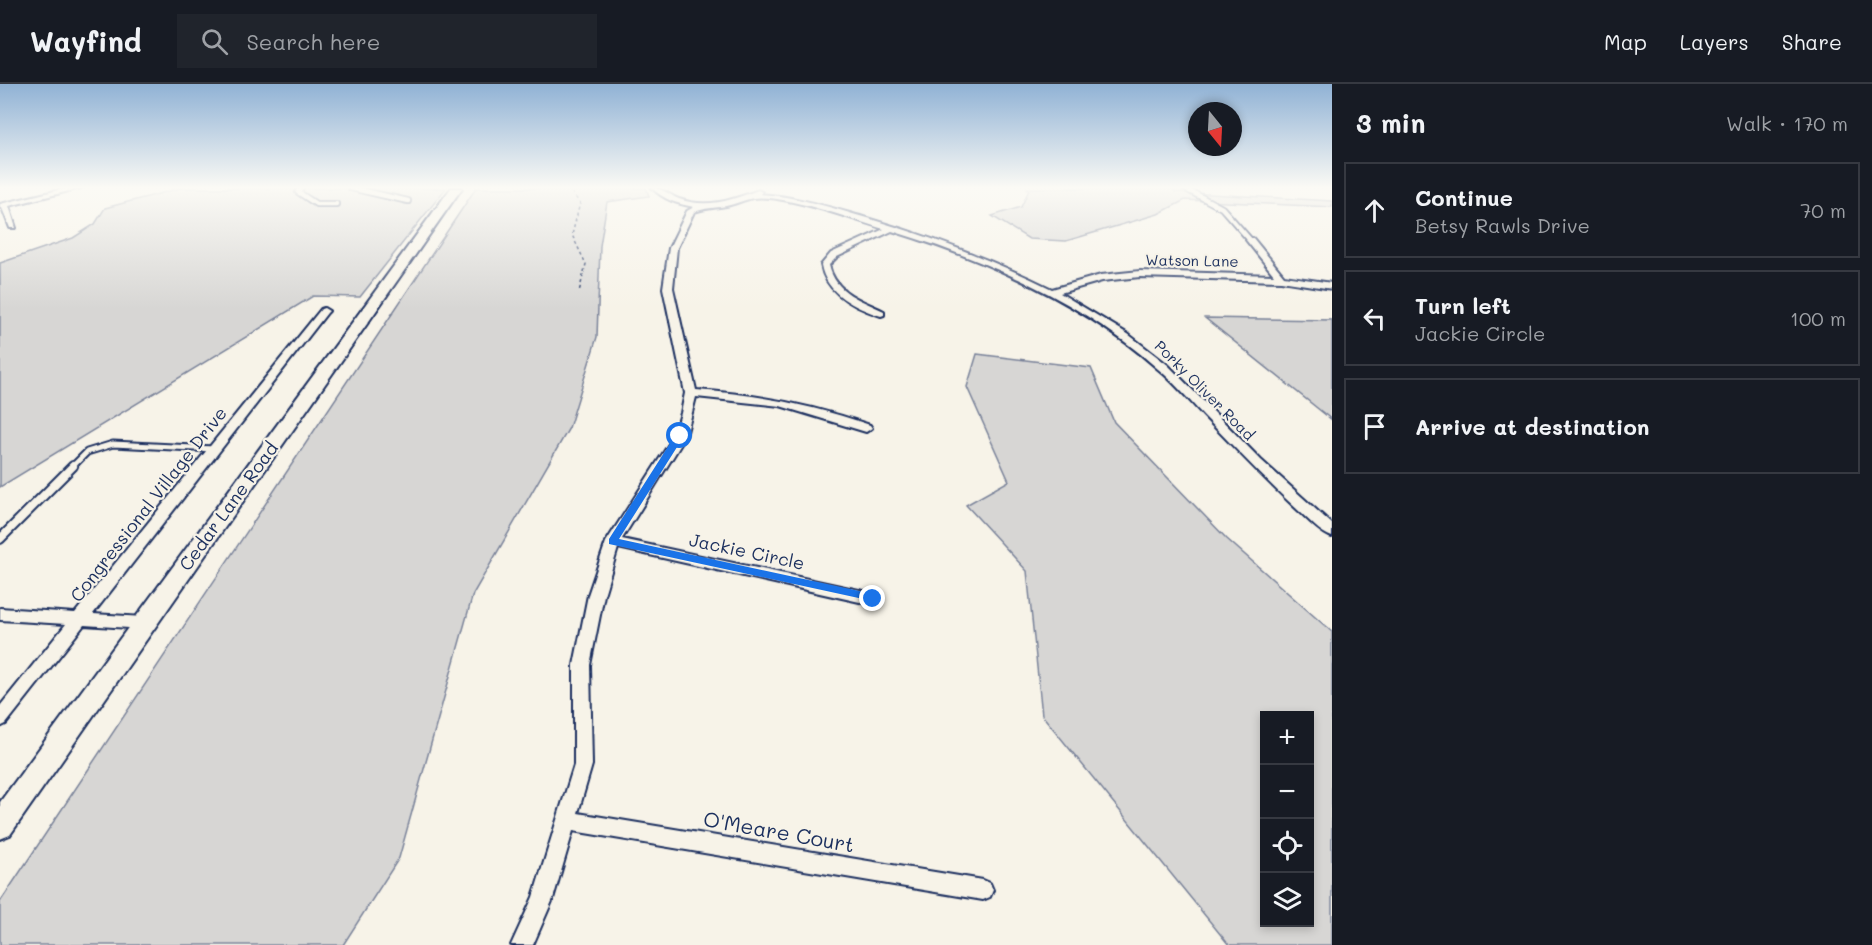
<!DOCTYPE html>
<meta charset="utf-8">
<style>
body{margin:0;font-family:Mali,sans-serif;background:#20242c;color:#f1f3f6}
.controls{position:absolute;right:18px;bottom:18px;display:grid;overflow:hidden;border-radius:0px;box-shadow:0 3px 9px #0003}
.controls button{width:54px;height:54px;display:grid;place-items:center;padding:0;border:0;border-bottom:2px solid #363941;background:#171b24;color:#f1f3f6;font:30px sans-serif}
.compass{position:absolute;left:1188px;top:18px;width:54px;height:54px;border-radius:50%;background:#171b24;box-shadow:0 3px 9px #0003;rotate:162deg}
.stop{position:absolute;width:18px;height:18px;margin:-14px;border:4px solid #1a73e8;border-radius:50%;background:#fff}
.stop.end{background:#1a73e8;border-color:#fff;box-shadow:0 2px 6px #0008}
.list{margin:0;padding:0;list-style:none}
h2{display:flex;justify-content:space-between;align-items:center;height:78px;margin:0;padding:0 24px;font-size:26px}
h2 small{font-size:20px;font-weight:400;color:#9ea1a6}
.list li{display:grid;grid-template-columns:39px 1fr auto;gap:18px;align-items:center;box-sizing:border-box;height:96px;margin:0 12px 12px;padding:0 12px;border:2px solid #363941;border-radius:0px}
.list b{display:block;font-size:22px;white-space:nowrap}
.list p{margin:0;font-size:20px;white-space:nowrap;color:#9ea1a6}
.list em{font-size:20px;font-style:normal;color:#9ea1a6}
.icon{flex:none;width:33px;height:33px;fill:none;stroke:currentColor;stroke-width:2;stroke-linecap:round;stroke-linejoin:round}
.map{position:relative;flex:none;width:1332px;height:861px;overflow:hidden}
header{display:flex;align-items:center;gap:36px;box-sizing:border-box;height:84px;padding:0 30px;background:#171b24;border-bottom:2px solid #363941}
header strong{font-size:28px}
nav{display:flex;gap:33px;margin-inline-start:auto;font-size:21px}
.search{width:420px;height:54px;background:#20242c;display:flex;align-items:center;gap:15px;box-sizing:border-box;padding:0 21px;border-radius:0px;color:#9ea1a6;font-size:22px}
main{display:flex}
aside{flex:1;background:#171b24}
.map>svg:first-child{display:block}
.green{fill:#d7d6d4;stroke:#798299;stroke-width:1.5;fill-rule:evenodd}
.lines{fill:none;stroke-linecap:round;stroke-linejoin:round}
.lane-far2-casing{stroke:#1b2f5e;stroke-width:8}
.lane-far1-casing{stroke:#1b2f5e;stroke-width:9}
.lane-casing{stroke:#1b2f5e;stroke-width:12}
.street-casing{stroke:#1b2f5e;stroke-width:4}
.secondary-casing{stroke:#1b2f5e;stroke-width:4}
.path{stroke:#1b2f5e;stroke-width:1.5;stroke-dasharray:3 3;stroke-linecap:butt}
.lane-far2{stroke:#f7f3e8;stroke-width:4.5}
.lane-far1{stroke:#f7f3e8;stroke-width:5}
.lane{stroke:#f7f3e8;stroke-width:8}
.street{fill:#f7f3e8;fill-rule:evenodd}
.secondary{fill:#f7f3e8;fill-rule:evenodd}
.route{fill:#1a73e8}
.labels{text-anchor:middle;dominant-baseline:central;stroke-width:4.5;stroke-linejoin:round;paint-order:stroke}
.far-street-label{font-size:15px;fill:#1b2f5e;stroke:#f7f3e8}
.street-label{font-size:18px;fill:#1b2f5e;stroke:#f7f3e8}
.near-street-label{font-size:21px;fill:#1b2f5e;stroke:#f7f3e8}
</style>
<header>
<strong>Wayfind</strong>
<div class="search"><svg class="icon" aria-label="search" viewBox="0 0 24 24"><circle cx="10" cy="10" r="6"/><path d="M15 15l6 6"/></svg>Search here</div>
<nav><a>Map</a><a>Layers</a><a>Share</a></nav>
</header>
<main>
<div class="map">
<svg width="1332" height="861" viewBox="0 0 1332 861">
<rect width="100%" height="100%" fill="#f7f3e8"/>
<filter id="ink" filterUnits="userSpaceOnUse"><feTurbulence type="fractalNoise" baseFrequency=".0167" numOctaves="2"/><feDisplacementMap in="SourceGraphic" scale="12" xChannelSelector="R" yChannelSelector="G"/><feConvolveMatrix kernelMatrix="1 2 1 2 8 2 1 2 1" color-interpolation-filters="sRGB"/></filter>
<g filter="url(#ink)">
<!-- green -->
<path class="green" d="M181 104H446L360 213 313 212 0 403V179L73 154 95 140 105 124Z
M476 104H646L649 112 607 118 600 162 597 253 569 344 473 510 399 774 343 861H0V818Z
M1027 104H1172L1175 108 1332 117V123L1185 116 1158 130 1066 157 1029 155 992 132 1021 123 1029 106Z
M1205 234 1332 236V336Z
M977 270 1091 284 1114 338 1227 455 1332 548V861H1229L1042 631 1027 487 966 421 1009 397 967 303ZM1264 632H1310V838H1264Z"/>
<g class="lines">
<defs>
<path id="lane-far2" d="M301 104 298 108 316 120H336
M351 104 408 117
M1184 104 1222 124 1250 156"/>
<path id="lane-far1" d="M71 384 87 368 113 360 214 365"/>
<path id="lane" d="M0 455 73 382"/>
<path id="street" d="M67 104H81L9 122 16 144H10L2 124H0V120Z
M652 104C663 104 669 111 679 115 707 125 732 116 758 106L762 108 760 110C796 112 832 124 867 134 931 153 993 176 1052 205L1101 191 1140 187 1274 191 1246 156 1250 154H1253L1284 192 1332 199V205L1281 197 1140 193 1102 197 1060 209 1128 250 1168 281 1261 376 1332 440V453C1320 449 1309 436 1300 428 1266 397 1235 364 1203 331 1188 315 1175 299 1158 285 1083 218 987 176 892 147L837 173 829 181C835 209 861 216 884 227V231L881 232C855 224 826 210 821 181L831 169 884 145C855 136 780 109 753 114 744 116 735 120 726 122 714 124 705 124 694 128L677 164 673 204 696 306C756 310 813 321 870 341L872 344 866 348 780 322 696 313 686 352 622 455 873 509 878 511 881 515 878 519 873 521 618 464 604 511 590 581 592 681 578 729 983 796 990 799 993 806 990 813 983 816 573 747 553 815 533 861H511L533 813 574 681V581L588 511 606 458 674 352 681 329 685 309 663 204 669 164 687 127 694 123C678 120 664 116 652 104Z
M324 224 329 227 327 229 93 530 144 533 149 535 152 539 149 543 144 545 84 541 6 640 0 643V622L66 540 0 536V524L75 529 321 225Z"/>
<path id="secondary" d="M451 104H462L10 751 0 755V718Z"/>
</defs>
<!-- lane-far2 casing -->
<use href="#lane-far2" class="lane-far2-casing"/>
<!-- lane-far1 casing -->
<use href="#lane-far1" class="lane-far1-casing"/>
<!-- lane casing -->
<use href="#lane" class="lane-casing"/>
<!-- street casing -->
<use href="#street" class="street-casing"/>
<!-- secondary casing -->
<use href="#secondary" class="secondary-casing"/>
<!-- path -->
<path class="path" d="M568 104 580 119 572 151 586 180 579 208"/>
<!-- lane-far2 -->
<use href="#lane-far2" class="lane-far2"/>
<!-- lane-far1 -->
<use href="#lane-far1" class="lane-far1"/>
<!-- lane -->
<use href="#lane" class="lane"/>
<!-- street -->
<use href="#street" class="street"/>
<!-- secondary -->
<use href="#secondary" class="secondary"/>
</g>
</g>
<!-- sky -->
<linearGradient id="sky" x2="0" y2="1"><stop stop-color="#90b2d5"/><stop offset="0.46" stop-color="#fbfaf5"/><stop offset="1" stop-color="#fbfaf5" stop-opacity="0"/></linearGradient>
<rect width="1332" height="225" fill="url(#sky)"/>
<!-- route -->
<path class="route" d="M676 350 684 352 619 455 873 510 877 512V518L609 460V455Z"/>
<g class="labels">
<!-- far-street labels -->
<g class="far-street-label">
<text transform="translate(1192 176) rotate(1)">Watson Lane</text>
<text transform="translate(1205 306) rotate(45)">Porky Oliver Road</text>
</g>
<!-- street labels -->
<g class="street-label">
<text transform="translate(148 420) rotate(-52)">Congressional Village Drive</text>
<text transform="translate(228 422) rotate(-54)">Cedar Lane Road</text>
<text transform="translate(747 467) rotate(12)">Jackie Circle</text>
</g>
<!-- near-street labels -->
<g class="near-street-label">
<text transform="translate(779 747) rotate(10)">O'Meare Court</text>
</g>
</g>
</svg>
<div class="controls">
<button>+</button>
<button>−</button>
<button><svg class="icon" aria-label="locate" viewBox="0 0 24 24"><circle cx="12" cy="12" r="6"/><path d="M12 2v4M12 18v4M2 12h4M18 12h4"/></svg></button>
<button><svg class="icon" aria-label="layers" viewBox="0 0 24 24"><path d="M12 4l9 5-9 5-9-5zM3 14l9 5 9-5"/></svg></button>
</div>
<svg class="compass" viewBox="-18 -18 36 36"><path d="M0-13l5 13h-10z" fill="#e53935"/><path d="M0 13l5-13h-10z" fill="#9ea1a6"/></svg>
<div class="stop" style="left:680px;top:352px"></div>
<div class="stop end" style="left:873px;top:515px"></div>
</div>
<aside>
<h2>3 min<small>Walk · 170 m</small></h2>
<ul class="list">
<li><svg class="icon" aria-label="ahead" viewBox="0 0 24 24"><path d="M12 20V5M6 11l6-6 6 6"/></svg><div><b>Continue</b><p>Betsy Rawls Drive</p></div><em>70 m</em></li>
<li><svg class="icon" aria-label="left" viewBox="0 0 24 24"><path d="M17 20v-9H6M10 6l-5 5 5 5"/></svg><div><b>Turn left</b><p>Jackie Circle</p></div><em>100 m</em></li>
<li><svg class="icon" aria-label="arrive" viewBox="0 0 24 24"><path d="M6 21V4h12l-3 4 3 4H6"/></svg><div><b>Arrive at destination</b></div></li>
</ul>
</aside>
</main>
